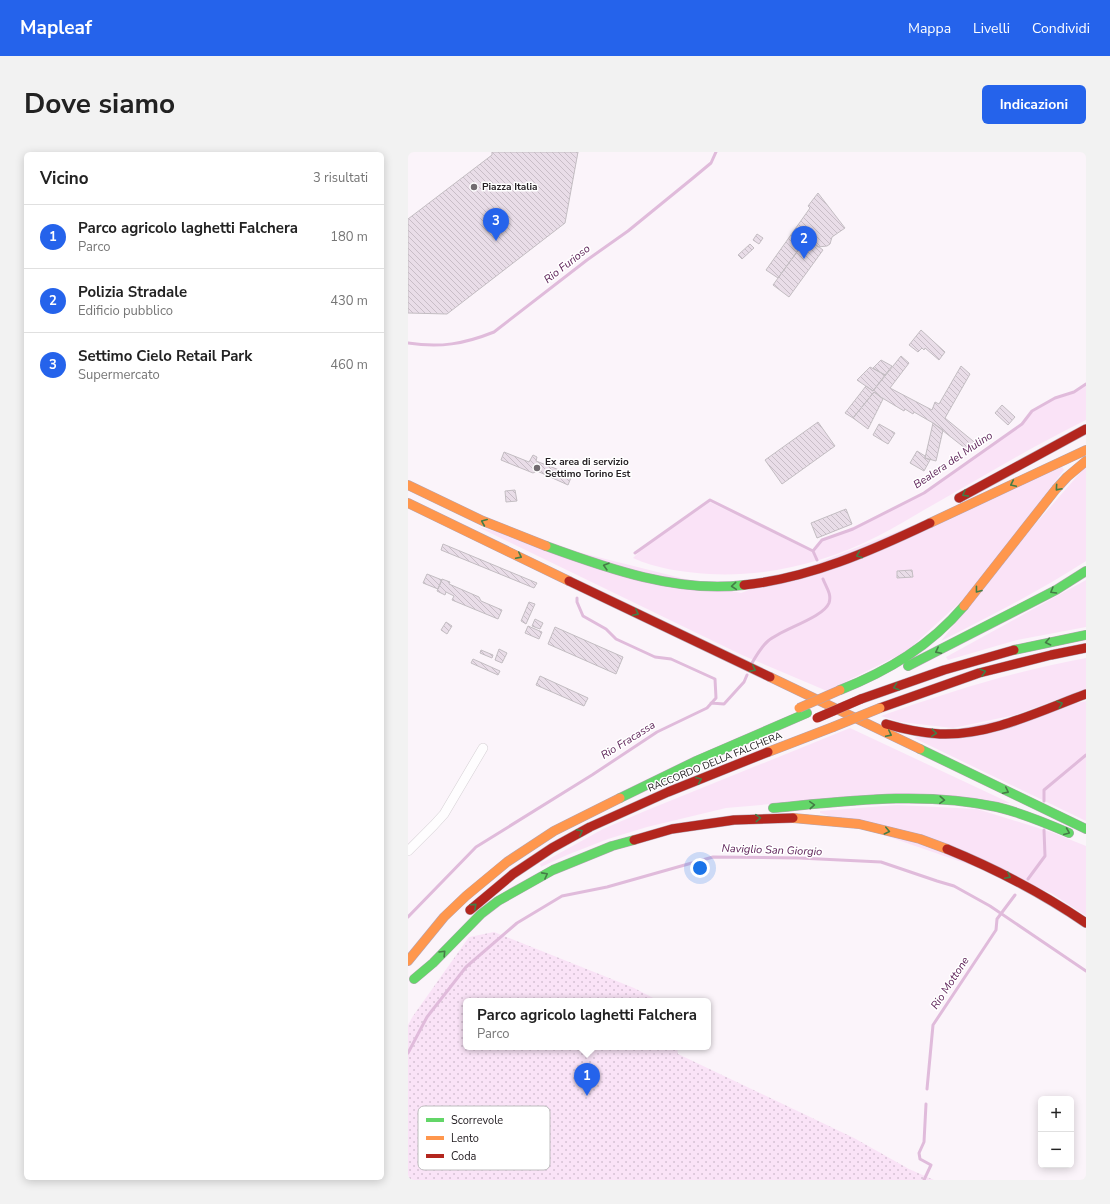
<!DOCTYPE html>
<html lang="it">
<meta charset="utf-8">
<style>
body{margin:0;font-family:"Nunito Sans",sans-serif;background:#f2f2f2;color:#222}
.controls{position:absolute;right:12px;bottom:12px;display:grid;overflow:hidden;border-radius:6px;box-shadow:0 2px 10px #0003}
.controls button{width:36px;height:36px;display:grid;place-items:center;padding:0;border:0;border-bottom:1px solid #e0e0e0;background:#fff;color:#222;font:20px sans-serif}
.you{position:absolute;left:292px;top:716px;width:14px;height:14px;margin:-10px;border:3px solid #fff;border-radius:50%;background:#1a73e8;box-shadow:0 0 0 6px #1a73e833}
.badge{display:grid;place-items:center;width:26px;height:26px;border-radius:50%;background:#2563eb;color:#fff;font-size:13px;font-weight:700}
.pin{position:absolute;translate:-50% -33px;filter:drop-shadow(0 1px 2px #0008)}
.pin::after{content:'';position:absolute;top:21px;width:14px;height:12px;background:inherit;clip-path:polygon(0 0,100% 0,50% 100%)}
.popup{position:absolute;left:55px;top:846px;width:248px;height:52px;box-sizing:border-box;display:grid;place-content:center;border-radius:6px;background:#fff;filter:drop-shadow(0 1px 3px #0005);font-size:13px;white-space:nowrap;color:#767676}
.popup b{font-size:15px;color:#222}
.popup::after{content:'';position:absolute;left:50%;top:100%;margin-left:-8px;border:8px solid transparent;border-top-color:#fff}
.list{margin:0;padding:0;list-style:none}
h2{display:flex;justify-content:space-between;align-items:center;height:52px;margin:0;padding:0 16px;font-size:17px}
h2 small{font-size:13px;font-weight:400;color:#767676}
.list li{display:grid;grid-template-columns:26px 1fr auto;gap:12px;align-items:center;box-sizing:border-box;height:64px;padding:0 16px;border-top:1px solid #e0e0e0}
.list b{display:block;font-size:15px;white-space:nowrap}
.list p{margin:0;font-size:13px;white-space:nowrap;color:#767676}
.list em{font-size:13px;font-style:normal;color:#767676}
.map{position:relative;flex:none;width:678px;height:1028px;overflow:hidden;border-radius:6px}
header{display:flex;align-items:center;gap:24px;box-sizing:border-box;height:56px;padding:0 20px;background:#2563eb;color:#fff}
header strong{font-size:19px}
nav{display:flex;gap:22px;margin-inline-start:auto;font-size:14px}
.intro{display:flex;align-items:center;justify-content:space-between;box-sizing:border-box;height:96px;padding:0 24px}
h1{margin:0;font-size:28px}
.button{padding:10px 18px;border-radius:6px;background:#2563eb;color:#fff;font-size:14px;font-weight:700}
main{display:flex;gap:24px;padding:0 24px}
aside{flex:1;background:#fff;border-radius:6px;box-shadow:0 2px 10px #0003}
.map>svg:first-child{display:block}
.green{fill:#fae3f7}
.park{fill:url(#park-dots)}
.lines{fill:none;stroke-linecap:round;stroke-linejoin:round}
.stream{stroke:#e0bbdb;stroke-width:3}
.building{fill:url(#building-back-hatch);stroke:#c3bdc2}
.street-casing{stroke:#d5d0d4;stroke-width:10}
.fast-casing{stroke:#b4a4b2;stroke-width:10}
.slow-casing{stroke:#b4a4b2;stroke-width:10}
.jam-casing{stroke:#b4a4b2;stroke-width:10}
.street{stroke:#fefdfe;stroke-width:9}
.fast{stroke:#63d668;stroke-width:9}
.slow{stroke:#ff974d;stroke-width:9}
.jam{stroke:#b3261e;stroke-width:9}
.slow-bridge-casing{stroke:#b4a4b2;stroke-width:10;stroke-linecap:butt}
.jam-bridge-casing{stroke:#b4a4b2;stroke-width:10;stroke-linecap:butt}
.slow-bridge{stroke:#ff974d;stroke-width:9}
.jam-bridge{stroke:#b3261e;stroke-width:9}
.oneway{stroke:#447c46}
.poi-dot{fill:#716b70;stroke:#fff;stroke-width:1.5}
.labels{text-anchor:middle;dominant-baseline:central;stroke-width:3;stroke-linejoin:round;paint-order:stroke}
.poi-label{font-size:10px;font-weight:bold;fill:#262125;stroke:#fff;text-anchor:start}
.street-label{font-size:10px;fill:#262125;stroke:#fff}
.water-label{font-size:11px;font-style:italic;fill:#5e2359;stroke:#fff}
.key{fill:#fff;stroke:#bebcbe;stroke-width:1}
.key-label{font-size:11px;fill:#262125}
</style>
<header>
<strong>Mapleaf</strong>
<nav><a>Mappa</a><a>Livelli</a><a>Condividi</a></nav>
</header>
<div class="intro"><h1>Dove siamo</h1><a class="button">Indicazioni</a></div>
<main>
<aside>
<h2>Vicino<small>3 risultati</small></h2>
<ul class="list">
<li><span class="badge">1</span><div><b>Parco agricolo laghetti Falchera</b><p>Parco</p></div><em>180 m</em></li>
<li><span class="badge">2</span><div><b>Polizia Stradale</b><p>Edificio pubblico</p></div><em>430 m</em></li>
<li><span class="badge">3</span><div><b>Settimo Cielo Retail Park</b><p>Supermercato</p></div><em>460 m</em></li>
</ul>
</aside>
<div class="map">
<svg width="678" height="1028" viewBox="0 0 678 1028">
<defs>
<pattern id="park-dots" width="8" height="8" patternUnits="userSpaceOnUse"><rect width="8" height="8" fill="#fae3f7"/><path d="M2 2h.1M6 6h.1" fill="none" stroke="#d6c2d4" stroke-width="1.8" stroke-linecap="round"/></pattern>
<pattern id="building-back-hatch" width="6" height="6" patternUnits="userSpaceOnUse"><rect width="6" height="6" fill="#e9dde8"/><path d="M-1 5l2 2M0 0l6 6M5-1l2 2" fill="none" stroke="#c8bdc7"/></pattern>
</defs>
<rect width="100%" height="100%" fill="#fbf4fa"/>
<!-- green -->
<path class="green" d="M678 233V268C627 293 579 322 530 350 510 361 490 374 470 384 417 411 360 425 301 422 276 420 248 417 225 406L234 397 302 350 404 400 407 399 415 389 517 341 615 272 625 260 647 247 667 241Z
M678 314V409C632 439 582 464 533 489L615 386Z
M654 315 656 318 562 441 499 499 419 539 334 503 70 375 333 441Z
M678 428V475L609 488 540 508 538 505Z
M678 506V537L607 563 545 576 492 570 473 564C540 540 607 519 678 506Z
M678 549V669L506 586Z
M442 576 602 651 397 649 318 656 239 675 200 687 159 703 133 715 132 712 195 677 237 659Z
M489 653 569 657 643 680 678 694V764L643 741 412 661V659Z"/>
<!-- park -->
<path class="park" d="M86 780 226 836 251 849H58V895H269L270 902 446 986 501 1017 526 1028H0V873L5 864 61 785Z"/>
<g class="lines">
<!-- stream -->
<path class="stream" d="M0 191C32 196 56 192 86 180L179 108 220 79 285 26 303 11 308 0
M227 401 302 348 405 399
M409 408 405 399 414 388 445 377 516 341 614 272 624 259 647 246 666 240 678 232
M344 511C348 504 354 494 360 489 374 477 415 466 421 451 424 442 418 435 415 427
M303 551 316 552 336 530 339 523
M636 649V638L678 603
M620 727 637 704 636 678
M0 765 68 695 184 623 249 580 299 556 308 546 307 527 263 507 247 505 208 487 198 477 175 464 169 450V446
M0 901 19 865 58 815 109 771 154 744 199 735 305 705 391 706 473 710 529 729 546 734 582 754 678 819
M519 937 525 873 588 778 589 767 607 743
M516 1028 523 1013 512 1007 511 1001 516 990 518 952"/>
</g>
<!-- building -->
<path class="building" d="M84 0H170L157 71 39 162 0 161V67L84 3Z
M410 41 437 76 424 85 422 92 419 94 410 95 399 86 370 126 358 118 402 56 400 54Z
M349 82 355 86 351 92 345 88Z
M399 86 415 98 381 145 365 133Z
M342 92 346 96 334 107 330 103Z
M513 178 537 200 531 208 517 196 516 198 514 196 510 200 501 193Z
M493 204 501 211 482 236 524 258 527 250 531 252 553 214 562 222 537 266 571 294 562 300 525 271 506 260 505 262 497 257 496 259 471 244V243L466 240 445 266 437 261 458 234 465 239Z
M473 208 484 214 477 223 465 216Z
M462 215 477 223 465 239 449 228Z
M466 240 475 247 460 277 445 266Z
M594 253 607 265 600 273 587 261Z
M410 270 427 294 374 332 357 308Z
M525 271 535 278 528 309 517 306Z
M471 272 487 281 480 292 465 283Z
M509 299 517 304V306L522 308 516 319 502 311Z
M96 300 121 310 125 303 129 305 128 309 164 323 160 333 129 319 125 321 93 308Z
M107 338 109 349 98 350 97 339Z
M438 357 444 372 409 386 403 371Z
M35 392 129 431 126 436 33 398Z
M504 418 505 425 489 426V419Z
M19 422 34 428 30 437 15 431Z
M34 427 42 430 41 432 71 445 73 449 94 458 90 467 44 448 46 444 38 440 37 443 29 439Z
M121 450 127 452 118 472 113 469Z
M127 467 135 471 132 477 124 474Z
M38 470 44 474 39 482 33 478Z
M120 474 134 480 131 487 117 481Z
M147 475 215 505 208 522 140 492Z
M91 497 99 501 94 511 87 508Z
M73 498 85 503 84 506 72 501Z
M65 507 92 519 90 523 63 511Z
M132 524 180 546 176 554 128 533Z"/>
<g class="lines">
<defs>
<path id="street" d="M0 699 26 673 36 662 75 596"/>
<path id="fast" d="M138 394C201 417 269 441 336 433
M606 498 678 483
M500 514 648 438 678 419
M432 538C480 519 522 494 556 454
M512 597 678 677
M212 646 288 609 399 561
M365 656C439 649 516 639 589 655 614 661 638 671 661 681
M6 827 25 811 73 762 90 749 145 718 204 694 226 688"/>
<path id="slow" d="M0 333 75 369 138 394
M0 351 161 429
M522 371 678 298
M556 454 648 337 659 325 678 309
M362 525 512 597
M360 600 425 575
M385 666 451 672 512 687 539 697
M0 809 36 765 58 744 99 710 146 679 212 646"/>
<path id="jam" d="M551 346 678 277
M161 429 362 525
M336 433C402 426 463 399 522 371
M453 547 536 518 606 498
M472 556 571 521 643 503 678 496
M478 572C495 577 514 581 532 582 582 584 632 559 678 542
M226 688 264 677 326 668 385 666
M539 697C588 717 634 741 678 771
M62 758 105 722 144 696 182 675 260 640 360 600"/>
</defs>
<!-- street casing -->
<use href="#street" class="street-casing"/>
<!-- fast casing -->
<use href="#fast" class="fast-casing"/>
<!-- slow casing -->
<use href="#slow" class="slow-casing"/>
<!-- jam casing -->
<use href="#jam" class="jam-casing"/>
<!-- street -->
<use href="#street" class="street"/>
<!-- fast -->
<use href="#fast" class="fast"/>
<!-- slow -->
<use href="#slow" class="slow"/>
<!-- jam -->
<use href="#jam" class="jam"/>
<defs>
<path id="slow-bridge" d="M391 556 432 538
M425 575 472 556"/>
<path id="jam-bridge" d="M409 566 453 547"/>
</defs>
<!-- slow-bridge casing -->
<use href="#slow-bridge" class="slow-bridge-casing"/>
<!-- jam-bridge casing -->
<use href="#jam-bridge" class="jam-bridge-casing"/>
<!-- slow-bridge -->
<use href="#slow-bridge" class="slow-bridge"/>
<!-- jam-bridge -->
<use href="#jam-bridge" class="jam-bridge"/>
</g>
<!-- one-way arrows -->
<defs><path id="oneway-chevron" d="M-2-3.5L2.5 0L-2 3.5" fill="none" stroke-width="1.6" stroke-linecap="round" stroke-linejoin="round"/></defs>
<g class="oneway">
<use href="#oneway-chevron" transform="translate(605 332) rotate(155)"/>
<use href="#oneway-chevron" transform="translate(650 336) rotate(131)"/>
<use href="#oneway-chevron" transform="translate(557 342) rotate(151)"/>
<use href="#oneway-chevron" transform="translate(76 370) rotate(-157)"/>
<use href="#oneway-chevron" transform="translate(451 403) rotate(158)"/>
<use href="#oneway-chevron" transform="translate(111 404) rotate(26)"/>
<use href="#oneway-chevron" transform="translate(198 414) rotate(-164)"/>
<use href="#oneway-chevron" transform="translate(326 434) rotate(175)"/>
<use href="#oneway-chevron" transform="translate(570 438) rotate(128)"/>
<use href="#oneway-chevron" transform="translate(645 439) rotate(150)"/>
<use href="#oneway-chevron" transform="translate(228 461) rotate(26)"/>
<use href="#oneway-chevron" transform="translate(640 490) rotate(168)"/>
<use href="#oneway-chevron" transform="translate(530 499) rotate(153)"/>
<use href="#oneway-chevron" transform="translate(345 517) rotate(26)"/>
<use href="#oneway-chevron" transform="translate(575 520) rotate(-16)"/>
<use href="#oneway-chevron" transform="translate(488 535) rotate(161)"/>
<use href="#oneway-chevron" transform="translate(652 552) rotate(-19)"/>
<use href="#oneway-chevron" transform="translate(526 581) rotate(5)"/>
<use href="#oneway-chevron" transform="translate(481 582) rotate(26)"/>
<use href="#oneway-chevron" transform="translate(291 628) rotate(-22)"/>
<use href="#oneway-chevron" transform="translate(598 639) rotate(26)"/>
<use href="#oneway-chevron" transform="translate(534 648) rotate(4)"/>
<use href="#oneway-chevron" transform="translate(404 653) rotate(-4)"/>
<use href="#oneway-chevron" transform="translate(350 666) rotate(-3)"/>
<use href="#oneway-chevron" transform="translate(479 679) rotate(13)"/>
<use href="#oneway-chevron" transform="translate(172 680) rotate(-29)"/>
<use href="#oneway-chevron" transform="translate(659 680) rotate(23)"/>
<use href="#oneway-chevron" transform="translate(137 723) rotate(-28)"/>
<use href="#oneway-chevron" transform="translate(600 724) rotate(26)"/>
<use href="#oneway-chevron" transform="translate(66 754) rotate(-42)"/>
<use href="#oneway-chevron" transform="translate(35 801) rotate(-46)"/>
</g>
<!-- markers -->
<g class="poi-dot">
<circle cx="66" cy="35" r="4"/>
<circle cx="129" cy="316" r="4"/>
</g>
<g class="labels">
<!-- poi labels -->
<g class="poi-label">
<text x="74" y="35">Piazza Italia</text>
<text x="137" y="310">Ex area di servizio<tspan x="137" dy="12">Settimo Torino Est</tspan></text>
</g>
<!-- street labels -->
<g class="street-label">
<text transform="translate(307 610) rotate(-22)">RACCORDO DELLA FALCHERA</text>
</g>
<!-- water labels -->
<g class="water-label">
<text transform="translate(159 112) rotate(-38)">Rio Furioso</text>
<text transform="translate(545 308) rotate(-34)">Bealera del Mulino</text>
<text transform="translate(220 588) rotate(-32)">Rio Fracassa</text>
<text transform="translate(364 698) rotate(2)">Naviglio San Giorgio</text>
<text transform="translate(542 831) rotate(-57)">Rio Mottone</text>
</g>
</g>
<!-- legend -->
<rect x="10" y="954" width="132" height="64" rx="6" class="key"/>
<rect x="18" y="966" width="18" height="4" fill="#63d668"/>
<rect x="18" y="984" width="18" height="4" fill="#ff974d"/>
<rect x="18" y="1002" width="18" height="4" fill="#b3261e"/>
<g class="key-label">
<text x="43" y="972">Scorrevole</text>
<text x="43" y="990">Lento</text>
<text x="43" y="1008">Coda</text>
</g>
</svg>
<div class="controls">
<button>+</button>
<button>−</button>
</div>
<div class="you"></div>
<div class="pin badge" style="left:179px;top:944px">1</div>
<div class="popup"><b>Parco agricolo laghetti Falchera</b>Parco</div>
<div class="pin badge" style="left:396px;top:107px">2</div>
<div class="pin badge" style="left:88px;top:89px">3</div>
</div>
</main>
